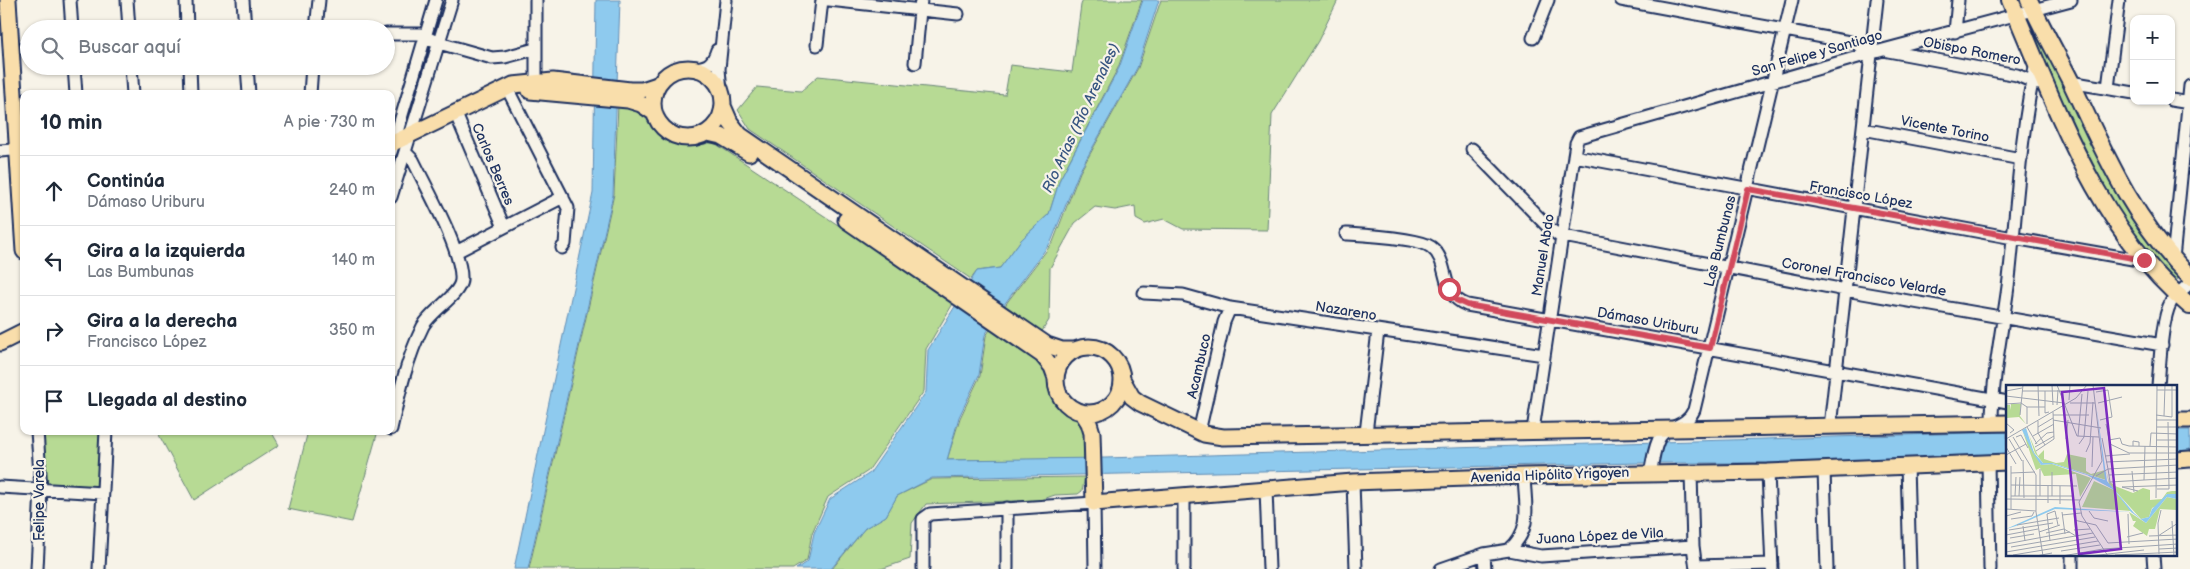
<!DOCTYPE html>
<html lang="es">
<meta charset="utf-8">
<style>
body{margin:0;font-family:"Balsamiq Sans",sans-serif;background:#f6f6f7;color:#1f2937}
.controls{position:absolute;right:15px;top:15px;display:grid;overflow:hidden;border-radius:10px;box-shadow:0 1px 4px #0004}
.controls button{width:45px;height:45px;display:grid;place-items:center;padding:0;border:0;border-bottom:1px solid #e0e1e3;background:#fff;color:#1f2937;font:25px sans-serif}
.stop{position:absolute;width:15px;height:15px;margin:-11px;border:4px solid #d1495b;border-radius:50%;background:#fff}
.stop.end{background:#d1495b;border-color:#fff;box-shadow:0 1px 5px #0008}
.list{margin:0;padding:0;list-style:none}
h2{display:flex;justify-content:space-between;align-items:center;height:65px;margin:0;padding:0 20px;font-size:21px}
h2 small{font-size:16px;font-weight:400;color:#747a83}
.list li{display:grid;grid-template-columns:32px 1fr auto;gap:15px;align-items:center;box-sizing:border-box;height:70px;padding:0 20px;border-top:1px solid #e0e1e3}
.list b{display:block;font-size:19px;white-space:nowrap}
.list p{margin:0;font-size:16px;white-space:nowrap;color:#747a83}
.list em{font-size:16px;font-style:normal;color:#747a83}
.icon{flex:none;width:28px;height:28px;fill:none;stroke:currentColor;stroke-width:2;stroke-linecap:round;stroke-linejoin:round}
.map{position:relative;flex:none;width:2190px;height:569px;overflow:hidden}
.search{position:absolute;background:#fff;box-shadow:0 1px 4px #0004;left:20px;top:20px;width:375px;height:55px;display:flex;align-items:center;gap:12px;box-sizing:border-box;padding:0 18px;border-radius:28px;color:#747a83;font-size:19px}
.panel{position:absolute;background:#fff;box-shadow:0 1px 4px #0004;left:20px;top:90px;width:375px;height:345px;border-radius:10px}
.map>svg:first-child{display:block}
.green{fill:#b7da94;stroke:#698479}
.water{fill:#8ecaee;stroke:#608cb4}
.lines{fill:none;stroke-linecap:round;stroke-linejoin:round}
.minor-casing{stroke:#1b2f5e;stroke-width:15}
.major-casing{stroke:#1b2f5e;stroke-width:19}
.highway-casing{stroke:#1b2f5e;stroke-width:20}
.minor{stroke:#f7f3e8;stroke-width:11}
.major{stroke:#f9deab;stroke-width:15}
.highway{stroke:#f9deab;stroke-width:16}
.route{stroke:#d1495b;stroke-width:6}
.labels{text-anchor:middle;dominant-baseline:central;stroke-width:4.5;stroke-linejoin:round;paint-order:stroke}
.street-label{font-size:14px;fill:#1b2f5e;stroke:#f7f3e8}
.water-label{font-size:15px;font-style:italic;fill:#385682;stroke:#f7f3e8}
.inset-road{fill:none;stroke:#9fa5b1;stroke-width:1}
.view{fill:#7b2cbf;fill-opacity:0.15;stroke:#7b2cbf;stroke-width:2.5}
.inset-edge{fill:none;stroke:#1b2f5e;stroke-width:2.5}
</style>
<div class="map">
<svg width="2190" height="569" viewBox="0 0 2190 569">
<rect width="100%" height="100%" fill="#f7f3e8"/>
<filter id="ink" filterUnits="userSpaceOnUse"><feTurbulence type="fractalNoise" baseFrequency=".02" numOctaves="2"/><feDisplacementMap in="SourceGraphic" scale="10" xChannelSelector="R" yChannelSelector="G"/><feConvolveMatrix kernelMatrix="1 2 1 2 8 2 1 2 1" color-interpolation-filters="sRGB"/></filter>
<g filter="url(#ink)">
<!-- green -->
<path class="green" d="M1083 0H1142L1118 68 1060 179 1049 214 1021 240 1000 268 977 271 971 279 750 129 738 110 757 87 801 91 818 76 1005 95 1010 65 1072 72 1081 5Z
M1161 0H1338L1318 41 1272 115 1267 230 1183 229 1164 219 1145 224 1136 219 1135 206 1115 210 1095 207 1075 223 1050 268 1049 320 1028 354 1048 371 1054 399 1081 424 1084 434V459L947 460 960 418 980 376 986 336 1008 301 1053 242 1080 172 1138 68Z
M2027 13 2179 276 2177 280 2175 281 2147 255 2105 194 2024 22Z
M618 105C652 108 648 132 674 144 686 149 701 145 713 142L954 302 926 349 924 391 868 471 828 497 812 533 807 560 793 569H529L614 194Z
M40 431H101L100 490 45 487Z
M166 431H271L279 445 194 500 159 435Z
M308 431H378L352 522 288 509Z
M1085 477 1082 491 1078 494 1055 495 1040 500 926 504 912 523 910 559 881 569H832L865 528 886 516 897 496 932 479Z"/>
<!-- water -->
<path class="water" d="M596 0H620L613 195 528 569H514L593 193Z
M1143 0H1159L1137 68 1079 172 1051 242 1006 302 985 335 979 375 959 417 947 460 1105 458 2007 432V454L1784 463H1640L932 478 897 496 886 516 865 528 831 569H796L808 561 814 533 830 499 870 473 926 392 928 350 972 279 977 271 1000 268 1021 240 1049 214 1060 179 1119 68Z
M2176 430H2190V450L2176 451Z"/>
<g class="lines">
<defs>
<path id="minor" d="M70 0 72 29
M127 0 129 29
M186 0 187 29
M243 0 245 29
M829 0 958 14
M1621 0 1855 43 1872 53
M316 29 319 0
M1955 32 1958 0
M386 34H420L439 43 492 58 505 57 535 49
M1533 38 1548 0
M817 45 822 0
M1888 51 2017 75 2038 84
M915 63 921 0
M74 66 76 94
M131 66 133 94
M190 66 191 94
M247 66 249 94
M690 69C706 67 712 66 717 50
M536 81V0
M2070 82 2134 93
M2108 88 2119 0
M509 92 568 208 565 244 562 248
M721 92 719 69 726 0
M310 94 312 66
M2171 100 2190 103
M455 112 504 227
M1863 129 2021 159
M1472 149 1550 229 1558 235 1845 290 2162 345
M0 151 24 149
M391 152 436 0
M1574 156 2013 238 2144 261
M391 197 452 0
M1346 234C1363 235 1419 238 1431 247 1451 262 1438 294 1467 305L2008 402
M456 252 563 197
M2173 259 2190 86
M1144 293 1183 295 1230 308 1544 355
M2158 386C2160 365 2161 320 2171 302 2175 295 2184 289 2190 283
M1992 423C1992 375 2003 327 2009 279 2017 207 2020 133 2036 63
M1830 427 1877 0
M391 429C399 394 407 358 423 326 431 311 460 295 461 280 463 252 426 187 413 160L405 152
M1533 430 1576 143 1579 137 1872 53 2071 0
M37 431 41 489 37 569
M1199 432 1224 322 1230 308
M1366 433 1378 331
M1988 462 1990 569
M1907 465 1910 569
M1824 469 1827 569
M1768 472 1772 569
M1650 473C1653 462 1654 446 1660 437 1669 424 1685 429 1694 410L1792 0
M1691 473 1693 546 1696 569
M1353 482 1356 569
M0 487 103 493
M1266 489 1269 569
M1184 495V569
M1007 508V569
M1509 550C1533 529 1525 505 1524 476
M1484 554 1485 569
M2072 555V569
M2153 555 2154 569
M1696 566 1772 564
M99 569 106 431
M923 569V519L930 514 1094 503 1095 569
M1441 569 1484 554 1509 550 1541 556 1693 546"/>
<path id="major" d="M8 0 24 251
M653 103a35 35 0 1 1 70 0a35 35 0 1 1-70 0Z
M530 91 628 100 641 104 653 112
M723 106 730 122 740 135 1047 345 1062 350H1074
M708 133 721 136 749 153
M391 144 513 85 553 81 630 90H642L657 85
M846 220 1042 355 1052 367 1056 378
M0 343 24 331
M1056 380a33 33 0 1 1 66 0a33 33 0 1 1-66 0Z
M1122 379 1132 397 1140 403 1204 434 1223 437 2008 423
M1082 412 1089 423 1092 433 1094 503 1353 482 1524 476 1768 472 2008 462
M2176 420H2190
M2176 460 2190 459"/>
<path id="highway" d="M2010 0C2056 107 2098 230 2190 306
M2029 0C2042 28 2057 54 2071 82 2105 154 2132 219 2190 277"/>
</defs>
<!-- minor casing -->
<use href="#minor" class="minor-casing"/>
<!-- major casing -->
<use href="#major" class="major-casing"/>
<!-- highway casing -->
<use href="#highway" class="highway-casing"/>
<!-- minor -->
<use href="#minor" class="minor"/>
<!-- major -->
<use href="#major" class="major"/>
<!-- highway -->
<use href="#highway" class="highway"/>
</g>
</g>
<g class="lines" filter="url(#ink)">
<!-- route -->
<path class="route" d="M1449 289 1456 300 1467 305 1710 348 1748 189 2144 260"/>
</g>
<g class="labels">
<!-- street labels -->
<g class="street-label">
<text transform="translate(1972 51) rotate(11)">Obispo Romero</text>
<text transform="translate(1817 53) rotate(-16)">San Felipe y Santiago</text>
<text transform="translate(1945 129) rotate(11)">Vicente Torino</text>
<text transform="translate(493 164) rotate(67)">Carlos Berres</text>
<text transform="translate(1861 195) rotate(10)">Francisco López</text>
<text transform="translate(1720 241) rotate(-76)">Las Bumbunas</text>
<text transform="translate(1543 255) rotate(-81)">Manuel Abdo</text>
<text transform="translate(1864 277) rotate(10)">Coronel Francisco Velarde</text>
<text transform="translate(1346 311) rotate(9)">Nazareno</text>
<text transform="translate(1648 321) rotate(10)">Dámaso Uriburu</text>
<text transform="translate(1199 366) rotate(-77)">Acambuco</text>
<text transform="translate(1550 475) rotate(-2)">Avenida Hipólito Yrigoyen</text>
<text transform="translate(39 500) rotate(-90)">Felipe Varela</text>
<text transform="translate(1600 536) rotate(-3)">Juana López de Vila</text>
</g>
<!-- water labels -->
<g class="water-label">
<text transform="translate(1081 118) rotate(-65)">Río Arias (Río Arenales)</text>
</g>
</g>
<!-- overview -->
<g transform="translate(2006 385)">
<rect width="171" height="171" fill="#f7f3e8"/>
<path d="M5 19H15L14 31 20 39 13 32 0 33V20H4L5 25ZM17 47 35 80 46 79 85 93 74 112 70 89 38 91 34 83 30 85ZM23 50 32 71 38 65V74L50 78 58 77 61 69 80 73V86L85 89 99 85 100 95 46 78H37L29 68ZM100 85 103 96 109 101 127 108 137 103 144 105V115L156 114 161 107 166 106H171V111L161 109 153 120 146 123 143 132 135 134 103 99ZM88 96 108 105 125 126 76 122ZM161 112 171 114V125L154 124 149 144H143L141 151 127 141 130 136H127L123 127 140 138Z" fill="#b7da94"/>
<path d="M90 19 101 96 128 128 135 134 143 132 146 124 161 109H170L171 114 161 112 140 138 125 127 49 124 10 141 0 144 49 122 125 127 108 105 81 90 46 79 35 80 27 68 16 45 20 43 28 68 37 78H46L99 95Z" fill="#8ecaee"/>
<path class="inset-road" d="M32 0 33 31M46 0 47 20M51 0 71 51 93 52M87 0 96 76 73 117 76 131 102 171M151 5H171M0 6 16 3M16 6H75M39 6V28L43 27M90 7 102 5 106 32 94 35M0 11 58 18M63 15 64 0M15 18 21 22H39M64 18H89M92 18 116 12M0 19 15 18M51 20 52 5M14 30 17 0M47 30H83M150 30 166 32V1M158 31 159 0M47 35 95 43M150 35H172M32 36V48L39 60M0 38 8 45 4 48M21 39V22M100 39 104 59 123 68H172M21 42 31 59M32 42 47 33M151 42H172M27 51 48 39M72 51 76 9M7 52 30 90V127L37 171M10 52 15 50 22 63M0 54 70 13 81 0M3 54 16 76M60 54 62 35M103 55 114 53 116 59 123 61 172 62M151 55H172M29 59 41 48 48 47M73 59 78 52 82 6M127 61V56L133 57V61M144 61 145 48 172 49M0 62 10 79M29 62 48 51M30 66 48 54 47 27M80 67 84 58 87 17M0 70 20 59M99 71 124 69M17 75 18 113M100 77 172 74M172 80 102 84 104 97 172 93M86 82 87 52M126 86 128 107M46 87V111M5 88 29 87M103 90 172 87M90 91 102 84 96 53M138 95 139 61M5 100 71 101M116 102 172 100M116 102 132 106M151 104H163L162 37M5 111H67M9 111 10 92M13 111 14 92M34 111V84M150 113 151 0M0 114 74 115M42 118V101M54 119V101M0 124 30 126M5 124V81M83 126 88 133 102 136M56 127 59 149M68 129 70 152M122 129 123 159M56 130 75 128M0 131 15 127M5 134 26 131 28 127M68 135 90 140M166 136 168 171M11 140 53 133M90 140 102 158 172 154M17 141 19 156M3 145 47 138M68 145 84 144M33 147 54 140M40 148 58 144 70 151M0 150 32 144M143 151 172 150M152 151 172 138M121 152 137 148M4 153 28 149M44 156 41 129 49 126 52 140M0 159 64 147M5 162 87 148M97 164 172 159M153 164 172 163M55 166 94 160M0 167 89 152M153 169 152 138 155 125M7 170 92 156M109 170 172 167M30 171 46 168M56 171 97 164M84 171 138 165"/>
<path class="view" d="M98 3 115 164 73 169 56 7Z"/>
<rect width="171" height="171" class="inset-edge"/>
</g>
</svg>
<div class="controls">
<button>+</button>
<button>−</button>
</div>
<div class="stop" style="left:1449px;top:289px"></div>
<div class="stop end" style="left:2144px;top:260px"></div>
<div class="search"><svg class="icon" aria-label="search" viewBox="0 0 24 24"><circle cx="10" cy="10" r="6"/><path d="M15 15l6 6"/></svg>Buscar aquí</div>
<section class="panel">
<h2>10 min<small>A pie · 730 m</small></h2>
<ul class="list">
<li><svg class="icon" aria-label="ahead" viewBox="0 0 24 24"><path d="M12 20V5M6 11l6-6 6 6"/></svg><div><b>Continúa</b><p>Dámaso Uriburu</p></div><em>240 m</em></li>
<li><svg class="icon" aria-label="left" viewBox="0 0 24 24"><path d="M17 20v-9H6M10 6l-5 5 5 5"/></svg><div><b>Gira a la izquierda</b><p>Las Bumbunas</p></div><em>140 m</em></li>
<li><svg class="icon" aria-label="right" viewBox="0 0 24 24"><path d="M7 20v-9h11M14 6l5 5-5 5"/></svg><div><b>Gira a la derecha</b><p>Francisco López</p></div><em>350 m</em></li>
<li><svg class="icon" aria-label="arrive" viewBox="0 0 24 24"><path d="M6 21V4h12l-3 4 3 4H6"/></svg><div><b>Llegada al destino</b></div></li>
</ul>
</section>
</div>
